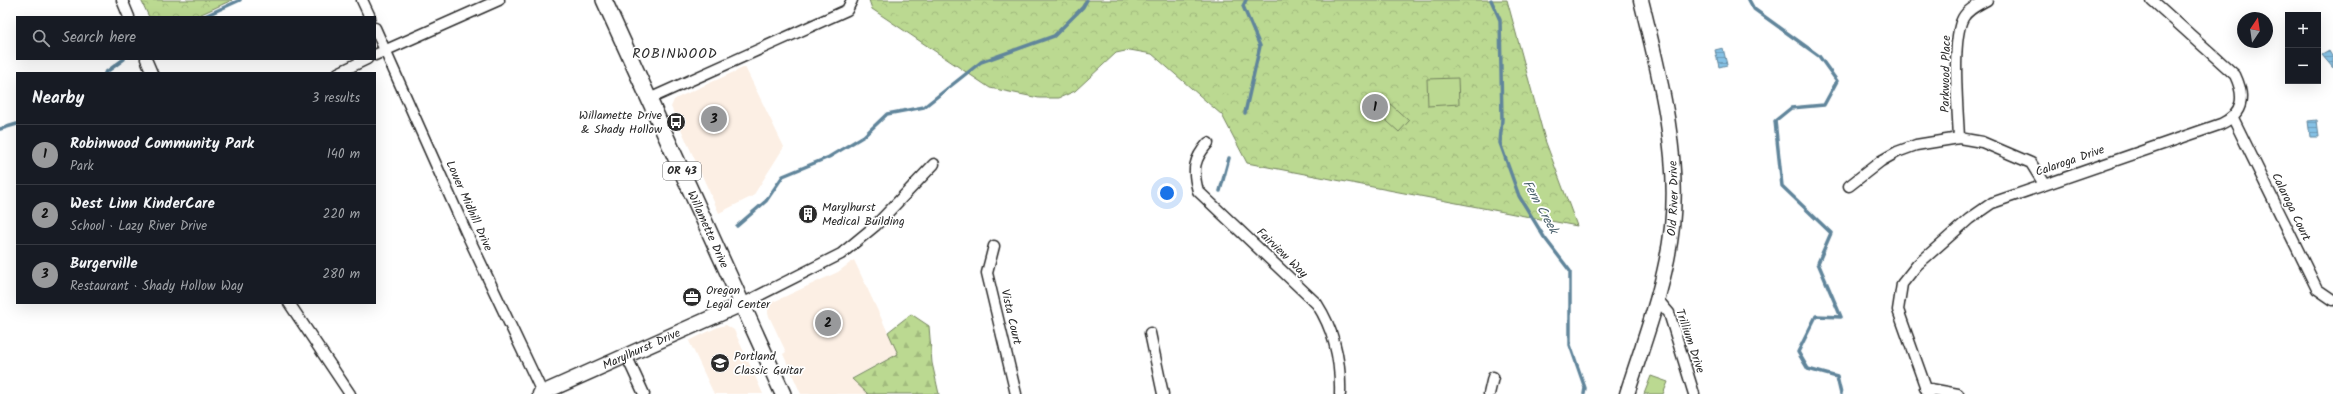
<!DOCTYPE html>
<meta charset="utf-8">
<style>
body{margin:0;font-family:Kalam,sans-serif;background:#20242c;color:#f1f3f6}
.controls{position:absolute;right:12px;top:12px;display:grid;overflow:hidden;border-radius:0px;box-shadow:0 4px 16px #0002}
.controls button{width:36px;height:36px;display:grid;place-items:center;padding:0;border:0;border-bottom:1px solid #363941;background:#171b24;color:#f1f3f6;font:20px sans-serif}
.compass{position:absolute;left:2237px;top:12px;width:36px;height:36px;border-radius:50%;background:#171b24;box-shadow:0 4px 16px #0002;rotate:13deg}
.you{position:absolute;left:1167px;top:193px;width:14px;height:14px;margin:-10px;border:3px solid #fff;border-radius:50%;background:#1a73e8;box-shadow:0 0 0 6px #1a73e833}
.badge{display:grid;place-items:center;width:26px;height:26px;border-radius:50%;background:#98999b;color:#111;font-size:13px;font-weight:700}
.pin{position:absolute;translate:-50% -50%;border:2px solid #fff;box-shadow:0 1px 4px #0006}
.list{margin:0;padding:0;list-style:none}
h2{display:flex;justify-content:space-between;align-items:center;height:52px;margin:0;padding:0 16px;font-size:17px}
h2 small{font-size:13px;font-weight:400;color:#9ea1a6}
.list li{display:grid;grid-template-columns:26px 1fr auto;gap:12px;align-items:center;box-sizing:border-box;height:60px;padding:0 16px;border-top:1px solid #363941}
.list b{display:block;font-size:15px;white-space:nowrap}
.list p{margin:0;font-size:13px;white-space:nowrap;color:#9ea1a6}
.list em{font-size:13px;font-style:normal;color:#9ea1a6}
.icon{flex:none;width:22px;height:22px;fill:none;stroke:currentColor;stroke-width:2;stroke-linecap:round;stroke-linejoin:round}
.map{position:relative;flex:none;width:2333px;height:394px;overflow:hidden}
.search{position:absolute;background:#171b24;box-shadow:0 4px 16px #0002;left:16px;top:16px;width:360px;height:44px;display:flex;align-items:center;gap:10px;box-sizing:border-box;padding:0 14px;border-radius:0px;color:#9ea1a6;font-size:15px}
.panel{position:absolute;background:#171b24;box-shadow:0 4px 16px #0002;left:16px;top:72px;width:360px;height:232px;border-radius:0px}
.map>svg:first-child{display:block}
.built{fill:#fcefe4}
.forest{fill:url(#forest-firs);stroke:#73825e}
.park{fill:url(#park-crowns);stroke:#73825e}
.pitch{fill:#bbd991;stroke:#73825e}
.water{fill:url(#water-rules);stroke:#61859b}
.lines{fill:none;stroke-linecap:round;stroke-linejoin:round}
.stream{stroke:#61859b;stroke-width:3.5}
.street-casing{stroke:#2b2b2b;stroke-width:13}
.secondary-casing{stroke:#2b2b2b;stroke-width:17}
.primary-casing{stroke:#2b2b2b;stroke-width:18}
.street{stroke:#fff;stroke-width:10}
.secondary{stroke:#fff;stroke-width:14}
.primary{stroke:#fff;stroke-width:15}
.labels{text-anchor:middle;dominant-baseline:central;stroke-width:3.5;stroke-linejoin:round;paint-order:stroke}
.shield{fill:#fff;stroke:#6b6b6b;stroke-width:1}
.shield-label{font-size:11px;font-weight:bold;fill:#2b2b2b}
.street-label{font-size:12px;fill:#2b2b2b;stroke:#fff}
.poi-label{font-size:12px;fill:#2b2b2b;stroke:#fff;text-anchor:start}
.water-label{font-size:13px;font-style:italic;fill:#4a606c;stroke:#fff}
.quarter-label{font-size:14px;letter-spacing:1px;fill:#2b2b2b;stroke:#fff}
</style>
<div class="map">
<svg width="2333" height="394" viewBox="0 0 2333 394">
<defs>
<pattern id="forest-firs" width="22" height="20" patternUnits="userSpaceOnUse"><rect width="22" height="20" fill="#bbd991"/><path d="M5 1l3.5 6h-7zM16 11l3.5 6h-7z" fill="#a1ba7d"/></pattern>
<pattern id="park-crowns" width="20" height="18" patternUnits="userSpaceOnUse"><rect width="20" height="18" fill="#bbd991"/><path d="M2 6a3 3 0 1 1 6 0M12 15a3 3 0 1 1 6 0" fill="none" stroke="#a1ba7d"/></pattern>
<pattern id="water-rules" width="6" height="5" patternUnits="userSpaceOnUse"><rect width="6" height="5" fill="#85c1e5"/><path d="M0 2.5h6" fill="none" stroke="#6d9dba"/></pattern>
</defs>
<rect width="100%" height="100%" fill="#fff"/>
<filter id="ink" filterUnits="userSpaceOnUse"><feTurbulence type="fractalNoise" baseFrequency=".025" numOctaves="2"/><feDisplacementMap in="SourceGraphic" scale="8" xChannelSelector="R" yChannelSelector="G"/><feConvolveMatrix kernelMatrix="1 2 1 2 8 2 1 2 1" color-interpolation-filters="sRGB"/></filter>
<g filter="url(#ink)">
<!-- built -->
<path class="built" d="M745 67 784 147 753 196 719 213 671 107 674 100 679 97Z
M854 260 898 354 852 378 868 394H801L783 354 786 352 768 314V307L771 303 838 272Z
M726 325 734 330 763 394H714L689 341 718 327Z"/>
<!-- forest -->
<path class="forest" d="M911 314 929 326 932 363 939 394H868L852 379 898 354 888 332Z"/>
<!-- park -->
<path class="park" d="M141 0H232L195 17H149Z
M869 0H1507L1545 140 1577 226 1247 163 1222 115 1152 54 1130 50 1116 53 1075 91 1059 98H1039L990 88 872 9Z"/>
<!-- pitch -->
<path class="pitch" d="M1458 78 1459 104 1428 106 1427 79Z
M1388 102 1409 121 1399 132 1378 113Z
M1651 376 1668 382 1663 394H1644Z"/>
<!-- water -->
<path class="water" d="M1723 48 1727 65 1719 67 1715 50Z
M2329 51 2333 58V68L2322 55Z
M2317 120 2319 137H2310L2308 121Z"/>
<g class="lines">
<!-- stream -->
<path class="stream" d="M1491 0 1500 20 1502 119 1500 143 1519 196 1544 237 1570 271V345L1585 388 1584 394
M1749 0 1754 9 1819 56 1837 81 1824 105 1791 108 1775 121 1782 186 1831 233 1818 263 1841 317 1816 316 1798 352 1808 369 1837 377 1841 394
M203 17 240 0
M105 73 124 59
M1245 113 1260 46 1243 6 1246 0
M0 129 17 124
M1220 191 1229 158
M737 226 766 201 783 176 829 157 864 136 887 114 924 107 981 62 1054 36 1083 7 1087 0"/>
<defs>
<path id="street" d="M122 0 129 17
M362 0 370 17
M375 28 466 232 543 394
M375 55 499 0
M146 59 152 73
M338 73 367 59
M649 99 847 10 852 0
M2233 118 2317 289 2333 300
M1959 138C1958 111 1951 40 1963 18 1968 9 1978 5 1987 0
M1208 143C1194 159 1192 169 1198 191L1317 304C1335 332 1341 361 1340 394
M1849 186 1881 161 1897 152 1916 145 1959 138 1982 142 2031 163 2044 184
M994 246 987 273 1016 394
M1657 299 1669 313 1694 394
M289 303 350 394
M742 304 841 254 875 226 934 164
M1150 333 1163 394
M626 355 644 394
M1925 388 1958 394
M1489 394 1493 377
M1928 394 1898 310 1902 284 1917 265 1969 219 1992 203 2221 124C2244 113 2245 96 2235 75L2152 0"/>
<g id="secondary">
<path id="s1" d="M540 394 742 304"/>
<path id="s2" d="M1627 394C1644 340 1666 284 1672 227 1680 152 1659 73 1641 0"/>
</g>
<g id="primary">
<path id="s3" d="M604 0 783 394"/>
</g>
</defs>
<!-- street casing -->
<use href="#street" class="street-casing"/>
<!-- secondary casing -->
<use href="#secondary" class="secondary-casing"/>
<!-- primary casing -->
<use href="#primary" class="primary-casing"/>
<!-- street -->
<use href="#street" class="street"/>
<!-- secondary -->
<use href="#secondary" class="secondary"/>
<!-- primary -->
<use href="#primary" class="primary"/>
</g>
</g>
<!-- icons -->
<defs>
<symbol id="bus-disc" viewBox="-11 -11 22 22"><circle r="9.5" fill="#2b2b2b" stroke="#fff"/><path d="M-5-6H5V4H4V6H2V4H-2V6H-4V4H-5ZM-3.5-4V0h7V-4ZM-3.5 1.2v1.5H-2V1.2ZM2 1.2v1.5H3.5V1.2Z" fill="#fff"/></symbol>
<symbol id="building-disc" viewBox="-11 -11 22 22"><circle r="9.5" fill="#2b2b2b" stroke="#fff"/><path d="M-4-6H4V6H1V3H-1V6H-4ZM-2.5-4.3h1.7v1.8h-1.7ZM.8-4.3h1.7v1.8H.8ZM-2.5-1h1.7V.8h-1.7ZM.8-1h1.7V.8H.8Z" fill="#fff"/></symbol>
<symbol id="office-disc" viewBox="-11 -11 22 22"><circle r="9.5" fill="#2b2b2b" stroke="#fff"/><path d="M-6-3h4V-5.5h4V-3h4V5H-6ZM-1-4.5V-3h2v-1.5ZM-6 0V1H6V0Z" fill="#fff"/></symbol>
<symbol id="school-disc" viewBox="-11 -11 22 22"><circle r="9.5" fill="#2b2b2b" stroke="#fff"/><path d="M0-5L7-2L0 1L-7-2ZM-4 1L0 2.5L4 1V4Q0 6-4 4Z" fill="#fff"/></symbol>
</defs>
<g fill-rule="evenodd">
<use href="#bus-disc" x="665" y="111" width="22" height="22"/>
<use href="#building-disc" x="797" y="203" width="22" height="22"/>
<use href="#office-disc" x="681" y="286" width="22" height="22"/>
<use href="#school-disc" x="709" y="352" width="22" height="22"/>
</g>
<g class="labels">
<!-- shield labels -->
<rect class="shield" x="663" y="162" width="38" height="18" rx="3"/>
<g class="shield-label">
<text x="682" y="171">OR 43</text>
</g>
<!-- street labels -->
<g class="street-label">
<text transform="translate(1946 74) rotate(-89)">Parkwood Place</text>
<text transform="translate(2070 161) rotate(-19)">Calaroga Drive</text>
<text stroke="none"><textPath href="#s2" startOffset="202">Old River Drive</textPath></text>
<text transform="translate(469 206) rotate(66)">Lower Midhill Drive</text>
<text transform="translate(2291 207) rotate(64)">Calaroga Court</text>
<text stroke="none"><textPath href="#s3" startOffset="252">Willamette Drive</textPath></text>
<text transform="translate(1282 253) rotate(44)">Fairview Way</text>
<text transform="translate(1011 317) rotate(77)">Vista Court</text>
<text transform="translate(1690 341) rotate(71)">Trillium Drive</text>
<text stroke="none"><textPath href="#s1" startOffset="111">Marylhurst Drive</textPath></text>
</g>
<!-- poi labels -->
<g class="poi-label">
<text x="662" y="115" text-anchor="end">Willamette Drive<tspan x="662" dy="14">&amp; Shady Hollow</tspan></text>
<text x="822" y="207">Marylhurst<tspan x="822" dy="14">Medical Building</tspan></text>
<text x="706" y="290">Oregon<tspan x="706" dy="14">Legal Center</tspan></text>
<text x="734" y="356">Portland<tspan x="734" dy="14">Classic Guitar</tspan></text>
</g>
<!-- water labels -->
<g class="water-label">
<text transform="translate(1540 207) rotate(61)">Fern Creek</text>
</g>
<!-- quarter labels -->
<g class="quarter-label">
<text x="675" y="54">ROBINWOOD</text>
</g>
</g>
</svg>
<div class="controls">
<button>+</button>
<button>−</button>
</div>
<svg class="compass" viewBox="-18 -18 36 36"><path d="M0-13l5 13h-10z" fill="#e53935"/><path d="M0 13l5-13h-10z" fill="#9ea1a6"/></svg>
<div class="you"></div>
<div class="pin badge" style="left:1375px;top:107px">1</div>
<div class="pin badge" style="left:828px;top:323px">2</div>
<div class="pin badge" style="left:714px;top:119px">3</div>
<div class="search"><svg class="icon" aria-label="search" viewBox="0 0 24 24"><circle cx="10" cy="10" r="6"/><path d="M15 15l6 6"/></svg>Search here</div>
<section class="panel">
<h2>Nearby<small>3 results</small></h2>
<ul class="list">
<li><span class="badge">1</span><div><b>Robinwood Community Park</b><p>Park</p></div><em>140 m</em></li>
<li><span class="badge">2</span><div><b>West Linn KinderCare</b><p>School · Lazy River Drive</p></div><em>220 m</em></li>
<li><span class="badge">3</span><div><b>Burgerville</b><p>Restaurant · Shady Hollow Way</p></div><em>280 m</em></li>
</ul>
</section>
</div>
